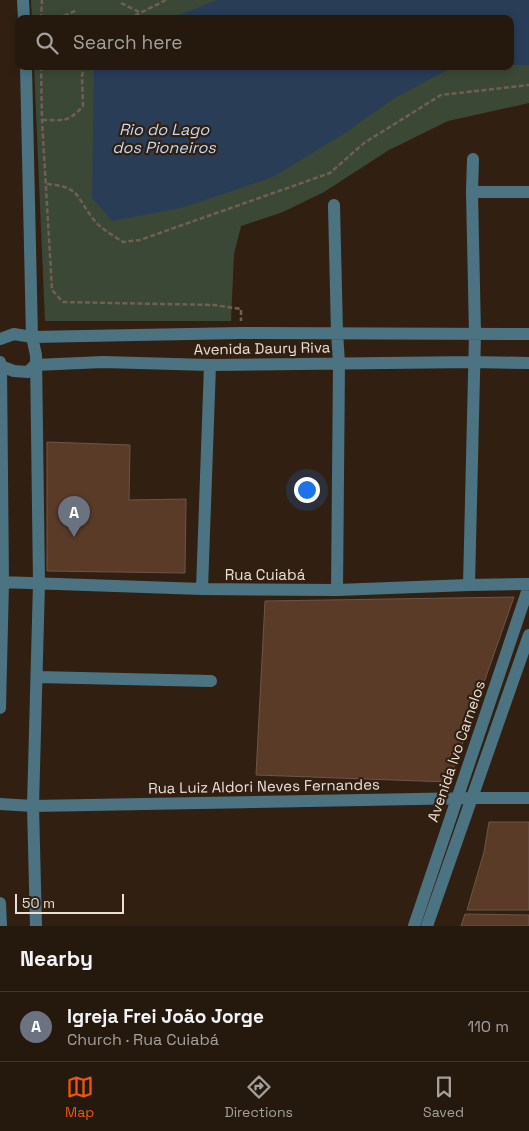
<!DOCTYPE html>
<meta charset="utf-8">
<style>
body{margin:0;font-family:"Space Grotesk",sans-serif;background:#31251b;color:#f1f3f6}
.scale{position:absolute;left:15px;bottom:12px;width:109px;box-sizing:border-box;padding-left:5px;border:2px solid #eadfd5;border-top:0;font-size:14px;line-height:18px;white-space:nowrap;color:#eadfd5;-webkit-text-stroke:4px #312011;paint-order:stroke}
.you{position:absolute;left:306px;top:489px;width:18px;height:18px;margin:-12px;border:4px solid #fff;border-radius:50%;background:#1a73e8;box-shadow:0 0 0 8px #1a73e833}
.badge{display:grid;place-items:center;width:32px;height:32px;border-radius:50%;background:#ea580c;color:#fff;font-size:16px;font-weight:700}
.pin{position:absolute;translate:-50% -41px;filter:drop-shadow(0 1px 2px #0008)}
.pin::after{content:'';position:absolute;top:26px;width:18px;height:15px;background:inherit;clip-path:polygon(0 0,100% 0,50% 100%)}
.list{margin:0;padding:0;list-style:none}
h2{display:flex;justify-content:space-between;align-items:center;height:65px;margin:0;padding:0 20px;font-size:21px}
h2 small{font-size:16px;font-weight:400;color:#a3a09d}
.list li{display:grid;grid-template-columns:32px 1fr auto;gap:15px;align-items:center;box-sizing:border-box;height:70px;padding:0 20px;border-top:1px solid #42372e}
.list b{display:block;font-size:19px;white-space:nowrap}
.list p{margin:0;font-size:16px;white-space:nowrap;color:#a3a09d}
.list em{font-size:16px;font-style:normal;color:#a3a09d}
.icon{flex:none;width:28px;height:28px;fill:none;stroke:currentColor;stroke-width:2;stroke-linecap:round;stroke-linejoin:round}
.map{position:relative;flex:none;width:529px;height:926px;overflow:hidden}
.search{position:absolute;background:#25180d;box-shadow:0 2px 8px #0003;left:15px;right:15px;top:15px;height:55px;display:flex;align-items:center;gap:12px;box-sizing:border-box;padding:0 18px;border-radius:10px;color:#a3a09d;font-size:19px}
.sheet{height:135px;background:#25180d}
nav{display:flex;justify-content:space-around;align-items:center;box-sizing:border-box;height:70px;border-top:1px solid #42372e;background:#25180d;font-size:14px;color:#a3a09d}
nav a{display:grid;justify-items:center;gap:2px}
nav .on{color:#ea580c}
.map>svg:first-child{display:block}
.green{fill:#3b4836}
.water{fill:#293d57}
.building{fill:#593b28;stroke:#6c5648}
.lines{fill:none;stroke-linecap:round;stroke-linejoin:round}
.path{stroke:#6f6053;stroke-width:2.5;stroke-dasharray:5 2.5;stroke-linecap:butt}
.minor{stroke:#4c7382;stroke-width:12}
.labels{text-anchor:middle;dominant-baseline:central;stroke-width:4.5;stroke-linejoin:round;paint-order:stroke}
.street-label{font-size:15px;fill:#eadfd5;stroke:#312011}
.water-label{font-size:16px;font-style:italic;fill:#c1d8f7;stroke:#312011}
</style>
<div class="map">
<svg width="529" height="926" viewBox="0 0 529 926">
<rect width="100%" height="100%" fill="#312011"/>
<!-- green -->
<path class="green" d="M31 0H529V103L448 121 389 150 324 192 283 212 241 226 234 254 231 321H45L34 66H510V19H32Z"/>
<!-- water -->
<path class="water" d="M217 0H529V65H510V19H169Z
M94 66H490L447 70 393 99 345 133 273 177 185 207 112 221 92 198Z"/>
<!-- building -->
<path class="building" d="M47 442 130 445 129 500 186 499 185 573 47 571Z
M514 597 449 782 256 775 265 601Z
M489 822H529V910H467L484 852Z
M465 914 529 915V926H461Z"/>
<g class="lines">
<!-- path -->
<path class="path" d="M121 3 139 12
M41 19 42 0
M57 19 77 10
M128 19 166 0
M41 66 42 120 52 290 63 302 214 305 241 309V321
M42 120C63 120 68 123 83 106L82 76 84 66
M47 184C81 187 75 196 94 220 101 229 114 236 123 242L140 240 330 173 364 143 441 95 529 85"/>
<!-- minor -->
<path class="minor" d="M23 0 24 19
M26 66 32 337 36 355 39 583 33 806 36 926
M472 192H529
M334 205 337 333 339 363 337 590
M0 339 14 334 32 337 241 333 529 334
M0 362 1 366 3 582 0 708
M0 366 14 371 28 372 35 365 103 362 210 365 473 362 529 363
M0 582 202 589 337 590 469 585 529 584
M469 585 475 334 472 192 473 159
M202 589 210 365
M37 677 211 681
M0 804 33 806 471 798H529
M0 903 1 926
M414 926 529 586
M427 926 529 635"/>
</g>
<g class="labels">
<!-- street labels -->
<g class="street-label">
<text transform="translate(262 348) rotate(-1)">Avenida Daury Riva</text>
<text x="265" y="574">Rua Cuiabá</text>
<text transform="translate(456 751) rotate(-71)">Avenida Ivo Carnelos</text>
<text transform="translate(264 786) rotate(-1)">Rua Luiz Aldori Neves Fernandes</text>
</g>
<!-- water labels -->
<g class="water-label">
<text x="164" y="129">Rio do Lago<tspan x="164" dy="18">dos Pioneiros</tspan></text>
</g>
</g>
</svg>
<div class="scale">50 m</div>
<div class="you"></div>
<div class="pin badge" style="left:74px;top:537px;background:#6b7280">A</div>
<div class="search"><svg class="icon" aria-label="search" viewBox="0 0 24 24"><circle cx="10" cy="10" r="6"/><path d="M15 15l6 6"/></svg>Search here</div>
</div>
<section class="sheet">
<h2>Nearby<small></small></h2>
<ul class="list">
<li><span class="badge" style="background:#6b7280">A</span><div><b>Igreja Frei João Jorge</b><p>Church · Rua Cuiabá</p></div><em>110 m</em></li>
</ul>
</section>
<nav>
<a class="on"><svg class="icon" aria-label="map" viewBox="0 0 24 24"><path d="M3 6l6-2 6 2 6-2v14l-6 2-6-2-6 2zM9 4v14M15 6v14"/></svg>Map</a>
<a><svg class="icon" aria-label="directions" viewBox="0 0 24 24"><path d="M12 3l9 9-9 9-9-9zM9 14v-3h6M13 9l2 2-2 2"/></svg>Directions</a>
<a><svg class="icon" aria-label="saved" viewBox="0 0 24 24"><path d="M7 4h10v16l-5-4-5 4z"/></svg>Saved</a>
</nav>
